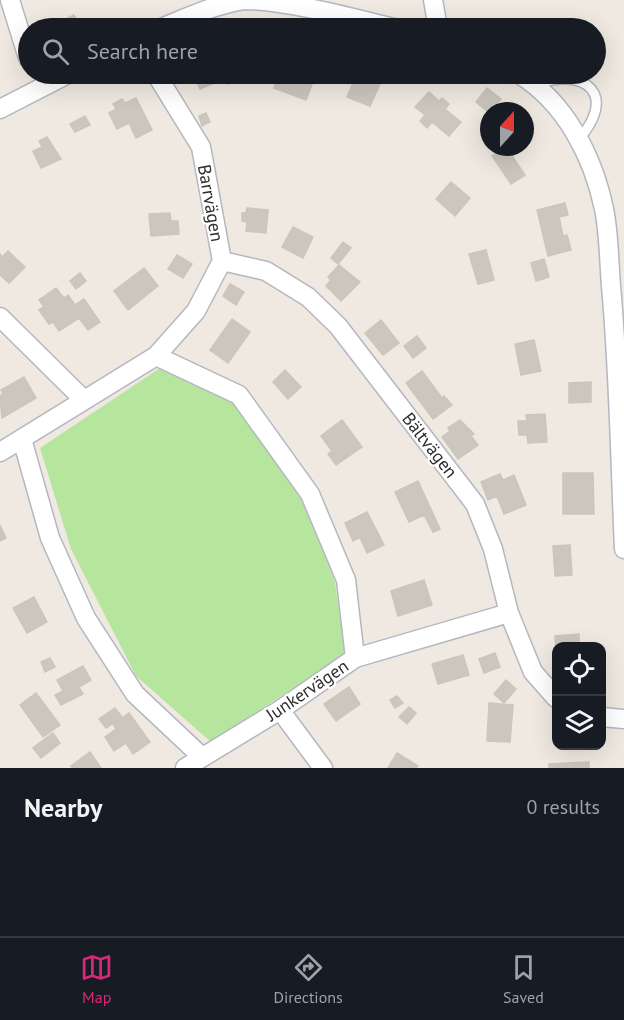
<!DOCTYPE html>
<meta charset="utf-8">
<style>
body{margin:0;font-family:"PT Sans",sans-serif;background:#20242c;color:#f1f3f6}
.controls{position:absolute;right:18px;bottom:18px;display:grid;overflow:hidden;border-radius:12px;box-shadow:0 6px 24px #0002}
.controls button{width:54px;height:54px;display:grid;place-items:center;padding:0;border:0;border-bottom:2px solid #363941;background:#171b24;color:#f1f3f6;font:30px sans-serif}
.compass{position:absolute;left:480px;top:102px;width:54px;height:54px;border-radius:50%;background:#171b24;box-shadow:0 6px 24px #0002;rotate:21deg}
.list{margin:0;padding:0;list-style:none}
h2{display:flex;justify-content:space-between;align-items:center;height:78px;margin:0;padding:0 24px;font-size:26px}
h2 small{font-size:20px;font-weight:400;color:#9ea1a6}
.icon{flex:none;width:33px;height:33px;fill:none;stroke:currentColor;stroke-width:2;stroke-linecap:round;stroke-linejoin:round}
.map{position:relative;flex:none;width:624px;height:768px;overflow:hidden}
.search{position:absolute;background:#171b24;box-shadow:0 6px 24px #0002;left:18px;right:18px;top:18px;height:66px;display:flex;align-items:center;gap:15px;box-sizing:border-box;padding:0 21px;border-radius:33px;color:#9ea1a6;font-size:22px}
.sheet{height:168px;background:#171b24}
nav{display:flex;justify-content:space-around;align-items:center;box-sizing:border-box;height:84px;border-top:2px solid #363941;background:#171b24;font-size:16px;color:#9ea1a6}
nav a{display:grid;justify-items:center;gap:3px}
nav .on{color:#db2777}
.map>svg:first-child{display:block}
.green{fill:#b6e59e}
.building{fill:#cbc7bf;stroke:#cbc5ba;stroke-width:1.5}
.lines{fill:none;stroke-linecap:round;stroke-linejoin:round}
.service-casing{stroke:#b4b7c1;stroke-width:12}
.minor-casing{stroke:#b4b7c1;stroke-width:21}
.service{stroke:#fff;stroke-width:9}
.minor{stroke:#fff;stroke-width:18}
.labels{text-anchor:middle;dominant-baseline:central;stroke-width:4.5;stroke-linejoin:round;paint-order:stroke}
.street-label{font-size:18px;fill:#2e2e2e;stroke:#fff}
</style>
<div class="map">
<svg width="624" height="768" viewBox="0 0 624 768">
<rect width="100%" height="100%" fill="#efe9e1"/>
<!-- green -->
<path class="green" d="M160 368 231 397 306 506 335 582 345 654 211 742 136 676 71 549 40 448Z"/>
<!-- building -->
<path class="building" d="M74 15 81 28H48Z
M193 74H237L239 78 227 84 224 79 200 89Z
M280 74H316L306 100 274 88Z
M357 74 380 84 370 106 347 97Z
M487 88 501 99 489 113 476 102Z
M429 92 439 101 442 98 449 104 445 109 461 122 449 136 432 122 427 128 420 121 425 115 415 107Z
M136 98 152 130 136 138 129 123 117 129 109 113 116 109 113 104 122 99 125 103Z
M206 113 210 122 202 126 199 116Z
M85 116 90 125 75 132 70 124Z
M47 137 61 159 41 168 33 151 42 147 39 141Z
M506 147 525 175 511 184 492 156Z
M451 182 470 198 455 216 436 199Z
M565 203 568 215 559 217 563 236 567 235 571 250 548 256 537 210Z
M247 208 268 210 266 233 246 231 247 222 242 221V213H246Z
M170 213 171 221H178L179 234 151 236 149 214Z
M293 227 313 237 303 258 282 247Z
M343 242 351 248 338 264 331 258Z
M486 250 494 280 478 284 469 254Z
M8 251 25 267 9 283 0 275V254L2 257Z
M177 255 192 264 183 278 168 269Z
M544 259 549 277 536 281 531 263Z
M339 265 360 282 341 301 326 286 331 280 328 277Z
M144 268 158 286 128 310 114 291Z
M80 273 86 281 76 289 70 281Z
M230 284 244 292 236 305 223 296Z
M56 288 64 298 68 295 75 305 84 299 100 322 88 330 79 318 59 331 53 322 49 324 39 310 44 307 39 300Z
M232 319 250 332 228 363 210 350Z
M381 320 399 343 383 355 365 333Z
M417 336 426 348 413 358 404 346Z
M534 340 541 371 521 375 515 344Z
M285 370 301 387 288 399 273 382Z
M422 371 442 398 444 396 452 405 433 419 406 383Z
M24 377 36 398 2 418 0 396 3 394 1 390Z
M591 382V402L569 403V383Z
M545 414 547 442 528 443 527 435H519L518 421H527L526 415Z
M342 420 362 447 336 465 328 454 332 451 321 436Z
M460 420 474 434 471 436 478 445 458 459 442 437 450 431 448 428Z
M563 473H593L594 514H563Z
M500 474 503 480 514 475 526 505 504 514 497 496 488 500 481 482Z
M418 481 440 529 433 532 424 515 409 522 395 492Z
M367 512 384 545 367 553 360 537 353 541 345 523Z
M0 525 6 538 0 541Z
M570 545 572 575 555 576 553 546Z
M424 580 432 605 398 616 391 591Z
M34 597 47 622 27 633 13 608Z
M579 634V646H556V652L555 636Z
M495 653 500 667 484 673 479 659Z
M463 655 469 675 438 684 432 664Z
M50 658 55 667 45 672 41 662Z
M83 666 91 680 79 687 83 694 61 705 55 695 63 691 57 680Z
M506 680 516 689 504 703 494 694Z
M349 687 360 704 336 721 324 704Z
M36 693 60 725 43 737 20 705Z
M397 696 403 703 395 708 390 700Z
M489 703 513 705 510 742 487 741Z
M409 707 416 713 407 724 399 717Z
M115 708 122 717 106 728 99 719Z
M129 713 150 742 133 754 126 743 114 751 105 737 116 729 113 724Z
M53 733 60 743 41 758 33 748Z
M90 752 101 768H72L71 766Z
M397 753 418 766 416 768H388Z
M589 762V768H549V764Z"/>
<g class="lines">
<defs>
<path id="service" d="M537 84C587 67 618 96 578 140"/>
<path id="minor" d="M10 0 28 58
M433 0 438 28
M161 28C186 18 216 4 244 0 285 0 353 18 394 28
M519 74C565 102 593 156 604 209 609 233 609 261 611 286 619 373 620 462 624 549
M0 109 68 74
M222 261 266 271 308 297 338 326 475 504 493 549 509 613 533 672 556 698
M0 317 83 399
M156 356 239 395 310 494 346 580 355 658
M22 439 50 538 86 618 135 694 202 757
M0 452 156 356 196 311 222 261 201 147 156 74
M280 710 323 768
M602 717 624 719
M185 768 280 710 355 658 509 613"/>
</defs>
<!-- service casing -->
<use href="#service" class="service-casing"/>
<!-- minor casing -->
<use href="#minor" class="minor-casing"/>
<!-- service -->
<use href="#service" class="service"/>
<!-- minor -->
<use href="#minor" class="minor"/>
</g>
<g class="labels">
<!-- street labels -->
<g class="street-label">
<text transform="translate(211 203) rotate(80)">Barrvägen</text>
<text transform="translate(430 445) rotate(52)">Bältvägen</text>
<text transform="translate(307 690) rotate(-34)">Junkervägen</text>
</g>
</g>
</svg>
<div class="controls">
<button><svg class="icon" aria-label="locate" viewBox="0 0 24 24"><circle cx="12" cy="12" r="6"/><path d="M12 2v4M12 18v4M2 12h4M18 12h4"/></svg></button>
<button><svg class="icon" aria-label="layers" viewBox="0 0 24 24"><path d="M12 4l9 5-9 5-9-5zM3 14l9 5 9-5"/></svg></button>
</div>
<svg class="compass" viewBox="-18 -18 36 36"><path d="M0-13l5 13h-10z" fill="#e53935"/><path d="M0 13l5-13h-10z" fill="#9ea1a6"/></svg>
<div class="search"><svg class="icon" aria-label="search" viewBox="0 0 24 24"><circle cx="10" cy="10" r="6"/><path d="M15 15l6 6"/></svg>Search here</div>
</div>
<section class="sheet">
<h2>Nearby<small>0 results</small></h2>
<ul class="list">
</ul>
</section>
<nav>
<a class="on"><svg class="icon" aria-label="map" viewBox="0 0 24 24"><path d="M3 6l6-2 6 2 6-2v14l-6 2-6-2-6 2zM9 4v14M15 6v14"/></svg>Map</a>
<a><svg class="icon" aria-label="directions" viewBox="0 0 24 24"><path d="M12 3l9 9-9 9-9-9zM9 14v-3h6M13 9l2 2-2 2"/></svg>Directions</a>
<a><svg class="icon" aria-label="saved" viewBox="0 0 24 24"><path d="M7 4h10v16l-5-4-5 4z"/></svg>Saved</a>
</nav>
